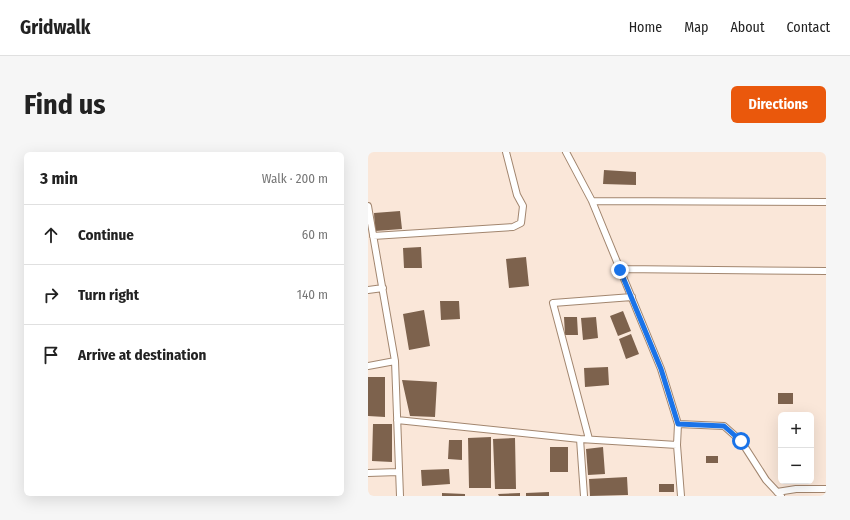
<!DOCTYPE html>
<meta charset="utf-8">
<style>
body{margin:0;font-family:"Fira Sans Condensed",sans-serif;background:#f6f6f6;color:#222}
.controls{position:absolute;right:12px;bottom:12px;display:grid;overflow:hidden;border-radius:6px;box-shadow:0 4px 16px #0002}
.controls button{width:36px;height:36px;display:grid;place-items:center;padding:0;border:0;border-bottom:1px solid #e0e0e0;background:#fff;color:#222;font:20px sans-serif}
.stop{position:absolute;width:12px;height:12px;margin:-9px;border:3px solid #1a73e8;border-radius:50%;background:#fff}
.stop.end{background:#1a73e8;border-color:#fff;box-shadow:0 1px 4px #0008}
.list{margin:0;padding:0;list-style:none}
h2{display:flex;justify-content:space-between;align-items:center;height:52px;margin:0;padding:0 16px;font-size:17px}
h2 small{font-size:13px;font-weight:400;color:#767676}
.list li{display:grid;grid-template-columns:26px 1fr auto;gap:12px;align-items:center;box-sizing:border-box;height:60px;padding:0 16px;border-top:1px solid #e0e0e0}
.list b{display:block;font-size:15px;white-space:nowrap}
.list em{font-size:13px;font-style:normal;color:#767676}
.icon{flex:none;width:22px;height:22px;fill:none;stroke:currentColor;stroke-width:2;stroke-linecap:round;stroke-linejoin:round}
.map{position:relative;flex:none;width:458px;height:344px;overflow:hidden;border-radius:6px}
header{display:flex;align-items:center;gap:24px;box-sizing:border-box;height:56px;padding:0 20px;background:#fff;border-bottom:1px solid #e0e0e0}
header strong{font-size:19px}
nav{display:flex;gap:22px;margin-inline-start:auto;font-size:14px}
.intro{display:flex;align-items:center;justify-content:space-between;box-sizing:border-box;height:96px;padding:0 24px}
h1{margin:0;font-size:28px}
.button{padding:10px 18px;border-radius:6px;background:#ea580c;color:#fff;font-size:14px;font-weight:700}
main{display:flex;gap:24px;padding:0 24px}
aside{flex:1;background:#fff;border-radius:6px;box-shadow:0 4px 16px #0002}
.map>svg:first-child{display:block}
.building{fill:#7d624d}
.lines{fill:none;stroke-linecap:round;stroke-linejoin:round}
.street-casing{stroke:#a2866f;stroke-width:8}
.street{stroke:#fff;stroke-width:6}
.route{stroke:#1a73e8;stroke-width:5}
</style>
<header>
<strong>Gridwalk</strong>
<nav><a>Home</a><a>Map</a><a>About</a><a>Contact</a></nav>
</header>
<div class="intro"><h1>Find us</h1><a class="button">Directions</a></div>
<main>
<aside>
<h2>3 min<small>Walk · 200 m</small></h2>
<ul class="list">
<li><svg class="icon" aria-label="ahead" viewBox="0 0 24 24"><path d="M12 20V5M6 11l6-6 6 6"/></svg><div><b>Continue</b></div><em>60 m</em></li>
<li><svg class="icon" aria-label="right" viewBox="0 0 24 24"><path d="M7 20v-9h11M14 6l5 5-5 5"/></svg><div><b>Turn right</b></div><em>140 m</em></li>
<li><svg class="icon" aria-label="arrive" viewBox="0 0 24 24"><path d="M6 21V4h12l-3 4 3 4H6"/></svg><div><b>Arrive at destination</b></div></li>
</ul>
</aside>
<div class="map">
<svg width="458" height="344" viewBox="0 0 458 344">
<rect width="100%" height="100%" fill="#fae7d9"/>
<!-- building -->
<path class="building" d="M236 18 268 20V33L235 32Z
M32 59 34 77 7 79 6 61Z
M53 95 54 116H36L35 96Z
M158 105 161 134 141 136 138 107Z
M72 149H91L92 167 73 168Z
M56 158 62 194 41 198 35 162Z
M255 159 263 179 250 184 242 164Z
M196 165H209L210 183H197Z
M228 165 230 186 215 188 213 166Z
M263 182 271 202 258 207 251 187Z
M240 215 241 233 217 235 216 216Z
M0 225H17V265L0 264Z
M34 228 69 230 67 265 42 264Z
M410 241H425V252H410Z
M5 272H24V310L4 309Z
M123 285V336H101L100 286Z
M147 286 148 337H127L125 287Z
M81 288H94V308L80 307Z
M182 295H200V320H182Z
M235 295 237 322 220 323 218 297Z
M338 304H350V311H338Z
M81 317 82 332 54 334 53 318Z
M259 325 260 343 222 344 221 327Z
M291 332H306V340H291Z
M181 340V344H158V341Z
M74 341 97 342V344H74Z
M152 341V344H131L130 342Z"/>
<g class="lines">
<defs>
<path id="street" d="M198 0 224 49 293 217 310 272 309 293 313 344
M224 49 458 50
M0 54 27 209 32 344
M5 84 145 75 153 71 155 54 149 43 138 0
M252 117 458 119
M0 138 15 136
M0 214 27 209
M29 268 212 287 309 293
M310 272 356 274 373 289 398 328 413 344
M212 287 216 344
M221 287 185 151 264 145
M0 321 30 320
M409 340 428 337H458"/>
</defs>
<!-- street casing -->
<use href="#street" class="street-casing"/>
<!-- street -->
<use href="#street" class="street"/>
</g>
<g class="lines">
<!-- route -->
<path class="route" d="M252 118 293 217 310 272 356 274 373 289"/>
</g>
</svg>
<div class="controls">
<button>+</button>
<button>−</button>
</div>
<div class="stop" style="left:373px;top:289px"></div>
<div class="stop end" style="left:252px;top:118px"></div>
</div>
</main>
